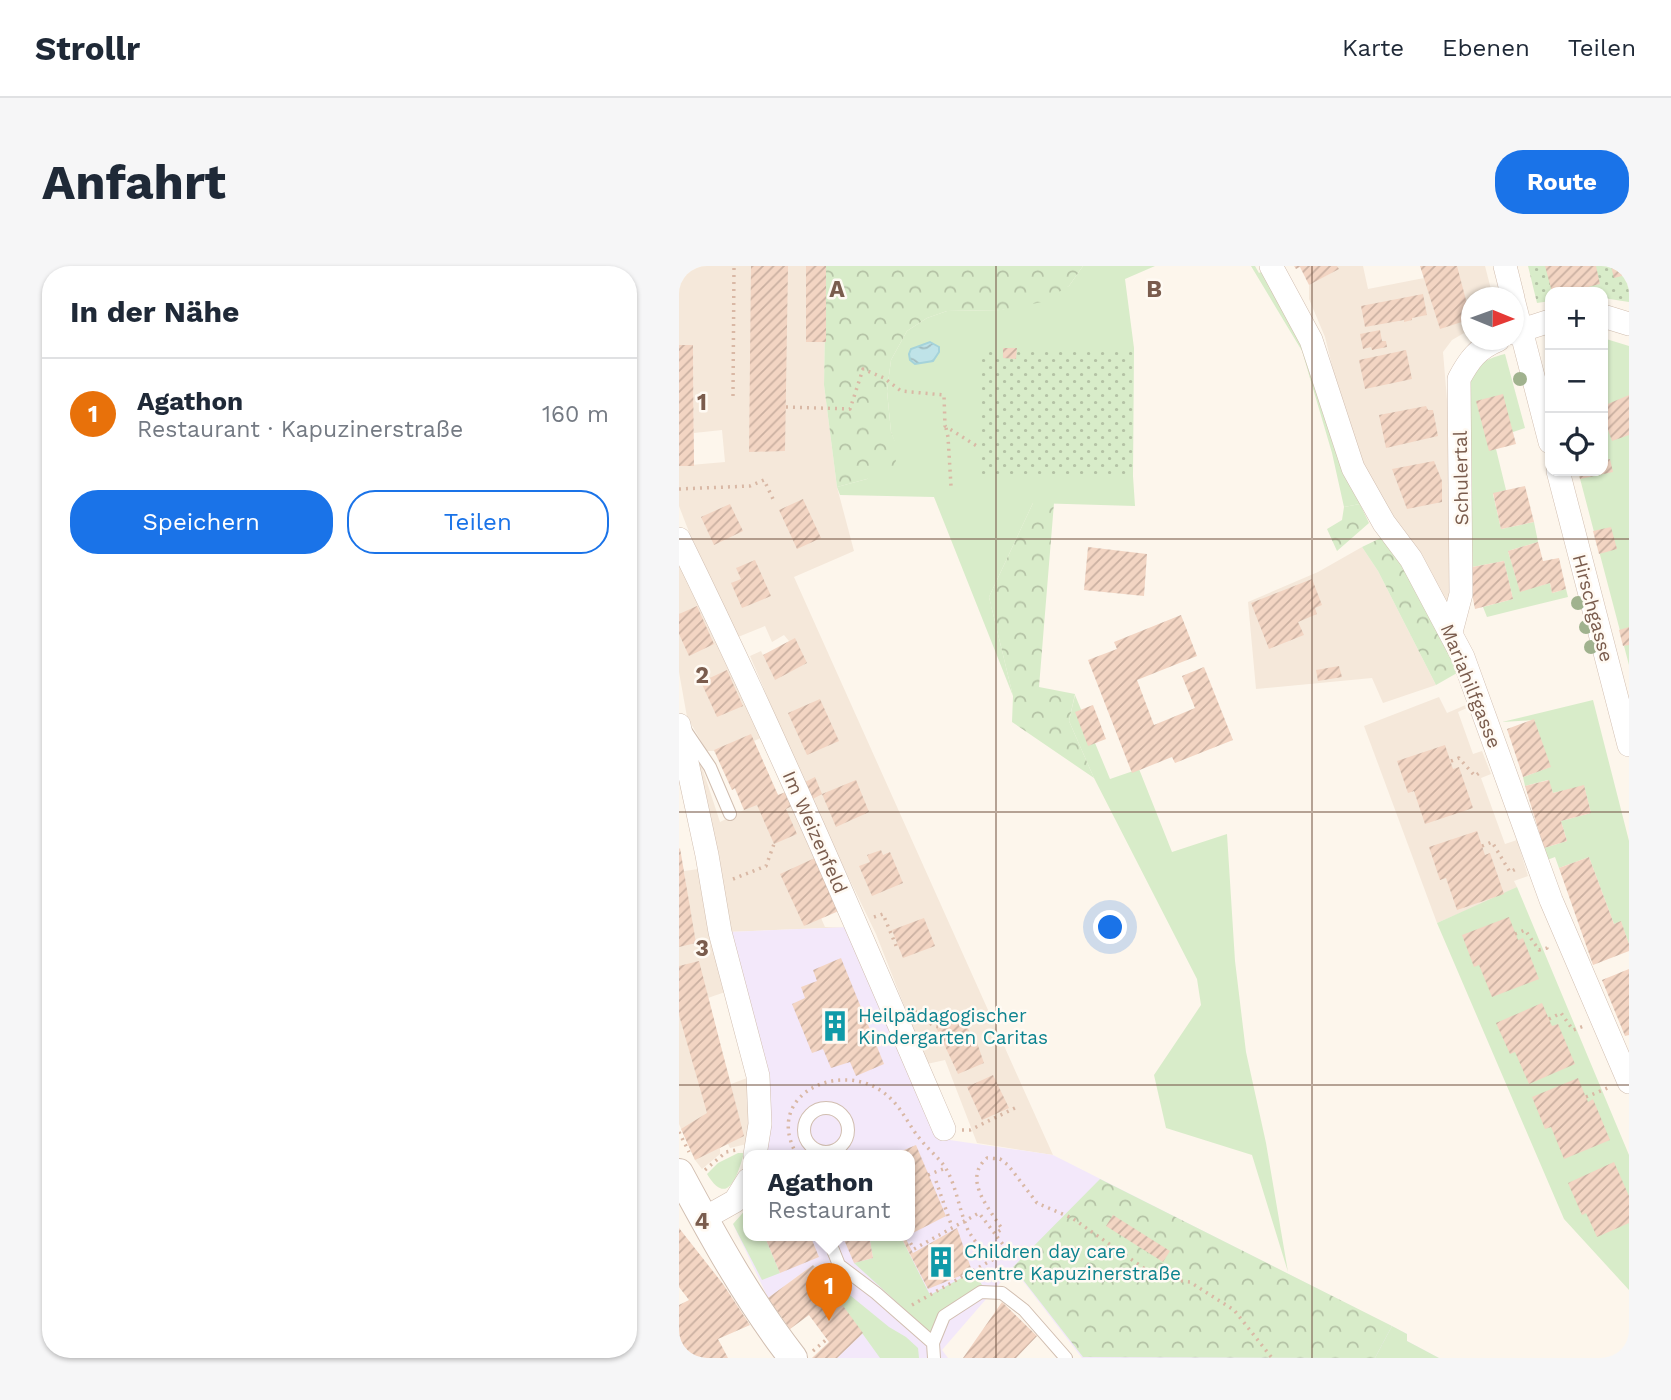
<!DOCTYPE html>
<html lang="de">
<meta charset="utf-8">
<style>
body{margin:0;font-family:"Work Sans",sans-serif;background:#f6f6f7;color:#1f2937}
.controls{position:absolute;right:21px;top:21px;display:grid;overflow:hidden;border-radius:14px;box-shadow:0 2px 5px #0004}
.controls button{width:63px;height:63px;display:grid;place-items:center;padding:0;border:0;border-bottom:2px solid #e0e1e3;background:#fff;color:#1f2937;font:35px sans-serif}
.compass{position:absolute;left:782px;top:21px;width:63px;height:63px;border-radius:50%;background:#fff;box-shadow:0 2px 5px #0004;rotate:91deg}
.you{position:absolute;left:432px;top:662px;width:24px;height:24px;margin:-18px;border:5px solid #fff;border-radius:50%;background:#1a73e8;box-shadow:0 0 0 10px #1a73e833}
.badge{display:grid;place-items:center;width:46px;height:46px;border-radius:50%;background:#1a73e8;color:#fff;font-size:23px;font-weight:700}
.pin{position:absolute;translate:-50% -58px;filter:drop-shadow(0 2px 4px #0008)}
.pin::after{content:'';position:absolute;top:37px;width:24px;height:21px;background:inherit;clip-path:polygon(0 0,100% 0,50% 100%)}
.popup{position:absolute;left:64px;top:884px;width:172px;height:91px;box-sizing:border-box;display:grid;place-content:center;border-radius:14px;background:#fff;filter:drop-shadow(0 2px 5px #0005);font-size:23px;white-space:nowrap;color:#747a83}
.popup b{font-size:26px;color:#1f2937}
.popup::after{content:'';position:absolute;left:50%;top:100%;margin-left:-14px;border:14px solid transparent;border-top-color:#fff}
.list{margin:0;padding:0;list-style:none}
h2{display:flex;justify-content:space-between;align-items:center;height:91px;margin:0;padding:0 28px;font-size:30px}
h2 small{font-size:23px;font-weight:400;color:#747a83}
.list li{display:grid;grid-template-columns:46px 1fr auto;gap:21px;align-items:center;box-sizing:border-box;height:112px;padding:0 28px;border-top:2px solid #e0e1e3}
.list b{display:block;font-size:26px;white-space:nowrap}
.list p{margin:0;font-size:23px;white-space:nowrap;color:#747a83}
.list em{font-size:23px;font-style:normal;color:#747a83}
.actions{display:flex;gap:14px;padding:21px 28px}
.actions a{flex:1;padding:16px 0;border:2px solid #1a73e8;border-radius:28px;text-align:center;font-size:24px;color:#1a73e8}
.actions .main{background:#1a73e8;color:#fff}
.icon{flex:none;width:38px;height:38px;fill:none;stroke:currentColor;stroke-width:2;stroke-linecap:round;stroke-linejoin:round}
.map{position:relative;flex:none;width:950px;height:1092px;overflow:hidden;border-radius:28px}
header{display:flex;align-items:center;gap:42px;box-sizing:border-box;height:98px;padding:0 35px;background:#fff;border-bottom:2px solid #e0e1e3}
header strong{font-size:33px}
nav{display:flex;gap:38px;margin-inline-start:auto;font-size:24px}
.intro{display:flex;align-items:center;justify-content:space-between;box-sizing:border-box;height:168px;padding:0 42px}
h1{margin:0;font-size:49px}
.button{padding:18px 32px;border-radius:28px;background:#1a73e8;color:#fff;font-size:24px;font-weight:700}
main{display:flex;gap:42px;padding:0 42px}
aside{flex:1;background:#fff;border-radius:28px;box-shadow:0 2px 5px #0004}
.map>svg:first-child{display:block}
.residential{fill:#f5e8da}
.education{fill:#f3e8fa}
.grass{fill:#d8ecc9}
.forest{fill:url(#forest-crowns)}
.park{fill:url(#park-dots)}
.water{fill:url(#water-waves);stroke:#a5d3da;stroke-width:2}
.building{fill:url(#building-hatch)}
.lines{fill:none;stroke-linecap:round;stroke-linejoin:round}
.service-casing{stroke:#d1beb0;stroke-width:14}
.minor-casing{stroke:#d1beb0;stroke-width:24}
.tertiary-casing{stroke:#d1beb0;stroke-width:30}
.path{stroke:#d9b8a5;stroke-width:3.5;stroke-dasharray:2 5;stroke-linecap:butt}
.service{stroke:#fff;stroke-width:12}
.minor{stroke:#fff;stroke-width:23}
.tertiary{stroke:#fff;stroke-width:28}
.tree{fill:#a0b28e}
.grid{fill:none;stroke:#7a5c4d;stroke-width:2;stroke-opacity:0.55}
.labels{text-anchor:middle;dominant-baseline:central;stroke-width:5;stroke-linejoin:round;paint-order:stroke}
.street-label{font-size:19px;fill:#7a5c4d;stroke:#fffaf3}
.culture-label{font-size:19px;fill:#0d838f;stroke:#fffaf3;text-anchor:start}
.grid-label{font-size:23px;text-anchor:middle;font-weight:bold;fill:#7a5c4d;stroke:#fffaf3;stroke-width:5;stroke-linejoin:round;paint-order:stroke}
</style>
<header>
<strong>Strollr</strong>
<nav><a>Karte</a><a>Ebenen</a><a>Teilen</a></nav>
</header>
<div class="intro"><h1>Anfahrt</h1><a class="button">Route</a></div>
<main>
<aside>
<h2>In der Nähe<small></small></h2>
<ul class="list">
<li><span class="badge" style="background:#e8710a">1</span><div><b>Agathon</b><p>Restaurant · Kapuzinerstraße</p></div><em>160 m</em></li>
</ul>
<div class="actions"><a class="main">Speichern</a><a>Teilen</a></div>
</aside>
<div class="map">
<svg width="950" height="1092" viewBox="0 0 950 1092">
<defs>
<pattern id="forest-crowns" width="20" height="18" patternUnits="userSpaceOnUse" patternTransform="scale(1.75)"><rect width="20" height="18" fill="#d8ecc9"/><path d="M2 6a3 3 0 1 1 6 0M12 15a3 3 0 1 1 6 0" fill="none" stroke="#b4c2a5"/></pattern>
<pattern id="park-dots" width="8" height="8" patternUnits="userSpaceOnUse" patternTransform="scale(1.75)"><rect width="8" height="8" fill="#d8ecc9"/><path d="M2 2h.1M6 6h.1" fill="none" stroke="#b4c2a5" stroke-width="1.8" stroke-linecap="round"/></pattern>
<pattern id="water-waves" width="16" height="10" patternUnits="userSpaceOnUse" patternTransform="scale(1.75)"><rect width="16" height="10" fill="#bfe3e8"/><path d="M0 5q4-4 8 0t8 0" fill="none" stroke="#a0bbbe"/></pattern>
<pattern id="building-hatch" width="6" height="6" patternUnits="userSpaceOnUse" patternTransform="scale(1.75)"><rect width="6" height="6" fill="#f3d5c3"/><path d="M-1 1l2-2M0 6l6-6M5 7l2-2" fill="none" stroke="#cab0a1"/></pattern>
</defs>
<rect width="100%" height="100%" fill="#fdf6ec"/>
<!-- residential -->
<path class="residential" d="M14 0H147L145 119 158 221 175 285 115 311 374 889 298 877 266 794 248 798 197 668 132 534 71 390 82 385 96 413 128 397 105 369 93 376 86 360 59 371 10 266 0 240V200L46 196 43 164 15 167 14 79H0V9Z
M658 0H684L689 23 745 12 778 0H806L814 31 792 32V63L773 74 764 86 776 229 777 324 769 338 705 240 669 165 646 71 630 33V19L659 3Z
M683 281 699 305 757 419 704 437 693 412 577 423 569 336 639 306Z
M0 288 86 470 75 475 99 529 109 525 138 591 125 660 142 652 146 661H171L48 666 10 482 19 489 41 556 65 544 56 523 53 524 35 485H28L8 451 0 406Z
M760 431 768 447 789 438 790 441 779 446 794 488 803 485 812 508 802 512 826 578 838 574 849 610 835 615 838 621 825 628 758 657 685 460Z
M20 603 46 726 29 732 52 818 68 812 71 855 68 878 51 882 49 878 41 882V888L23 903 16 894 0 858V661L13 658 5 605Z"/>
<!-- education -->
<path class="education" d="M171 661 257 872 374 889 728 1068V1075L760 1092H403L334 1002 263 1084 269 1092H158L184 1067 134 999 89 1032 54 958 69 969H230V889H81L48 666Z"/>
<!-- grass -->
<path class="grass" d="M404 0H476L446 13 455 82 300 83V210H454L456 240 354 237 310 331 334 430 255 231 161 229 158 221 188 213 218 182 212 166 208 125 212 94 228 65 248 52 268 45 323 44 390 20Z
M572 0H576L580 7 588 3 616 50 681 238 665 241 653 187 623 85Z
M924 72 950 80V399L899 205H924Z
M826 88 846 162 834 166 817 183 827 224 814 228 822 263 855 256 859 276 829 285 841 325 871 317 873 327 887 323 889 331 808 351 804 341 834 333 825 295 788 302 789 120C799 98 803 94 826 88Z
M396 429 431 513 460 503 493 586 548 568 556 695 567 786 587 877 609 1006 573 889 487 862 475 809 522 739 518 713 415 512 390 455Z
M914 434 950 575V678L942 656 935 658 910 591 880 602 876 591 868 594 865 582 888 575 882 555 912 547 905 520 874 527 869 514 846 520 844 511 871 501 855 454 823 456Z
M838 621 950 889V1024L885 953 758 657Z
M59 887H65C59 908 49 943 28 908L39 897Z
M69 941V969H85L101 1007 83 1014 54 958Z
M190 969H221L251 1029 295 1005 307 1026 265 1050 256 1071 175 997 194 992Z
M134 999 210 1061 227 1071 239 1082 240 1092H201Z
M713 1060 728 1068V1075L760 1092H696Z"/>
<!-- forest -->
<path class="forest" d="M147 0H404L390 20 363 36 323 44 268 45 248 52 228 65 212 94 208 125 212 166 219 182 216 199 188 213 158 221 145 119Z
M354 237H375L360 421 396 428 390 455 415 512 333 456 334 430 310 331Z
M681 238 690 257 658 285 648 263 663 254 665 241Z
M708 269 766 370 778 407 757 419 699 305 683 281Z
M421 913 713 1060 696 1092 404 1091 334 1001Z"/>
<!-- park -->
<path class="park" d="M849 0H950V36L924 32V26H871V35L858 37Z
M300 82H455L454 210H300Z"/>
<!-- water -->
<path class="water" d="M251 76 260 81V86L254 95 236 98 231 94 230 88 232 83Z"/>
<!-- building -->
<path class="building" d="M72 0H109L106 185 70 186Z
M127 0H147V76H127Z
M615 0H658L660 3 630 19 621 1 617 3Z
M741 0H778L792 53 761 63Z
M866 0H917L921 18 889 26H873Z
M932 0H950V8L935 12Z
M744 28 748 49 733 52V54L725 56V54L686 61 682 40Z
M701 64 703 75H707L708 81 693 84 692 81 684 83 681 68Z
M0 79H14L15 200H0Z
M324 82H338L337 93 324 92Z
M727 84 733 113 686 123 680 94Z
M824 128 837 178 810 185 797 135Z
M950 129V169L933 175 924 150V140Z
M747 140 749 144H754L759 170 707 182 700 149Z
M931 193 934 206 901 213 899 205H924V195Z
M755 195 763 215V236L728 243 713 203Z
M846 220 855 256 822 263 814 227Z
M124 233 142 272 118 283 100 244Z
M51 238 64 265 35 279 22 251Z
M932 261 938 283 920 288 914 265Z
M859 276 864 295 880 292 887 323 873 327 871 317 841 326 829 285Z
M409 281 468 288 465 330 405 324Z
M76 294 92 330 63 342 52 317 62 313 57 302Z
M825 295 834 333 796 343 788 302Z
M633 313 643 339 636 342 638 348 619 356 625 369 590 383 572 337Z
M18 340 35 378 10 390 0 368V348Z
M502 349 518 390 458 414 475 459 516 442 503 410 525 401 554 474 496 497 493 491 453 507 409 394 438 383 435 376Z
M950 361V379L944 380 940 364Z
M116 372 128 397 96 414 84 389Z
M660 400 663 411 639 415 637 404Z
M48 404 64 440 38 451 22 416Z
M141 433 160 475 128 489 109 447Z
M414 439 427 473 409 480 396 446Z
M855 453 872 501 844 511 828 463Z
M72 468 99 529 107 526 113 540 107 543 118 568 95 578 78 539 65 544 56 522 53 524 35 484Z
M766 479 774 503 780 501 794 542 746 558 735 525 729 527 718 495Z
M136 511 143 528 132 534 124 517Z
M177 514 190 546 157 561 143 528Z
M870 514 874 527 905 519 912 547 882 555 888 575 865 582 846 520Z
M798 565 806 589 811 587 825 628 778 644 767 612 761 614 750 581Z
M1 582 17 677 0 681V583Z
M202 584 204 589 211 586 224 617 193 630 180 600 191 596 188 589Z
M138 591 162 644 125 660 101 608Z
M910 591 935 658 942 655 950 678V685L914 699 880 602Z
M830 651 839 674 844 672 860 713 813 731 800 699 795 701 783 669Z
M245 652 256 680 224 692 213 664Z
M162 692 205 798 177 810 171 796 152 802 144 783 133 787 113 738 126 732 122 721 138 715 134 704Z
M20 695 65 870 16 894 2 863 28 847 0 749V700Z
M950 703V769L946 770 923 714Z
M863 737 873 760 879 758 896 798 850 818 836 786 831 788 817 757Z
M284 752 292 769 295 768 305 797 279 808 258 763Z
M314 809 330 842 303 854 288 821Z
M899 812 909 836 914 833 931 874 885 893 872 861 866 863 853 831Z
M237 879 267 950 230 969V889H213Z
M935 896 950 930V957L918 971 907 947 903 949 889 917Z
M434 949 491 985 484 996 427 960Z
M0 962 44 1018 71 1059 39 1073 49 1092H0V1039L10 1034 0 1021Z
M278 962 293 1005 249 1023 221 969H229L226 971 234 987Z
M85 969H131L140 991 101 1007Z
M163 969H190L194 992 175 997Z
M134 999 184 1067 158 1092H133L150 1076 130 1049 111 1063 89 1032Z
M323 1036 358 1070 337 1092H284Z"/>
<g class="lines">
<defs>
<path id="service" d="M6 464 31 501 51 548
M125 864a22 22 0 1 1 44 0a22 22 0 1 1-44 0Z
M148 969 160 999 197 1027 254 1077 255 1092
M254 1077 265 1050 302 1026 323 1027 345 1044 387 1092"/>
<path id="minor" d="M592 0 632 74 674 202 705 257 732 293 784 391 872 634 950 816
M826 0 834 32
M834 33 871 176
M924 50 950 58
M834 67 871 55
M879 205 950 479
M0 273C95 466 180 665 265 863
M772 366 782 328 780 113C790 94 799 82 819 74
M0 459 28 589 41 666 79 810 81 858 76 889
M24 953 56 935 69 914"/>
<path id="tertiary" d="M0 907C35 972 69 1034 114 1092"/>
</defs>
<!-- service casing -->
<use href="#service" class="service-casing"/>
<!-- minor casing -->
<use href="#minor" class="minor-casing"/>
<!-- tertiary casing -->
<use href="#tertiary" class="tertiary-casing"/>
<!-- path -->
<path class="path" d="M54 130 55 0
M107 141 171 143 184 103 205 112 222 125 265 129 266 160 301 182
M267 162 269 171 272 220
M0 223 71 220 85 214 95 235
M772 495 780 492 796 510 803 505
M803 580 813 576 831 606 837 603
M54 613 87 600 95 578
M195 651 204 648 218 682
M836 668 846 664 860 684 868 682V679
M236 746 240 745 254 760 260 761 276 752
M870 753 882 747 894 764 905 760
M907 831 931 821
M283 864H291L336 842
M0 866 10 886
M118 889C81 825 171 789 213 834 224 845 231 861 241 873 249 883 259 891 266 901 278 920 280 946 290 966 296 976 305 986 311 996
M26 904 47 886 57 884
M249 909 267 902
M257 915 273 961
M228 971 235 983 300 947 316 968 323 963C310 942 283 913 308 892L321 893 329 899 358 937 393 952 479 1012 511 1016 555 1044 593 1092
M233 1039 329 985 316 968
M134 1085 148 1073"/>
<!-- service -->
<use href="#service" class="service"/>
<!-- minor -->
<use href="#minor" class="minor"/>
<!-- tertiary -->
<use href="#tertiary" class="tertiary"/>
</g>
<!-- trees -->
<g class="tree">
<circle cx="841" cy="113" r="7"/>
<circle cx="899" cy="337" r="7"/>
<circle cx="907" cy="361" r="7"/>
<circle cx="912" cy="381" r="7"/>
</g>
<!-- grid -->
<path class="grid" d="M317 0V1092M633 0V1092M0 273H950M0 546H950M0 819H950"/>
<!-- icons -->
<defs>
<symbol id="building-bare" viewBox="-9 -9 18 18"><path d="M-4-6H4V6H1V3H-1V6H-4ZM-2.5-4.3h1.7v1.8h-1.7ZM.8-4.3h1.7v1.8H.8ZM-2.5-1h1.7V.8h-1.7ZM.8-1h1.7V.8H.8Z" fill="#0f9aa8" stroke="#fffaf3" stroke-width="2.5" paint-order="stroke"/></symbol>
</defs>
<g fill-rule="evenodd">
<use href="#building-bare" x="134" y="738" width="44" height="44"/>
<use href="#building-bare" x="240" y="974" width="44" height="44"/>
</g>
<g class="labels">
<!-- street labels -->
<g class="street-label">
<text transform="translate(782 212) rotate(-91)">Schulertal</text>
<text transform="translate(914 342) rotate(75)">Hirschgasse</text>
<text transform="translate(792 420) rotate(68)">Mariahilfgasse</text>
<text transform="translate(136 566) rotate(66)">Im Weizenfeld</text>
</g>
<!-- culture labels -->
<g class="culture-label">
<text x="179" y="749">Heilpädagogischer<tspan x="179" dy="22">Kindergarten Caritas</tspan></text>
<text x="285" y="985">Children day care<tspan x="285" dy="22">centre Kapuzinerstraße</tspan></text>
</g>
</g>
<g class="grid-label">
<text x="158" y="31">A</text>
<text x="475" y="31">B</text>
<text x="23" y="144">1</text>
<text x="23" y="417">2</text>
<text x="23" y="690">3</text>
<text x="23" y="963">4</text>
</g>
</svg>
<div class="controls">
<button>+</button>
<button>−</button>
<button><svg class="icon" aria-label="locate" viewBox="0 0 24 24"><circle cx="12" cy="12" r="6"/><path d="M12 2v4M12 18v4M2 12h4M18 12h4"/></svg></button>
</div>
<svg class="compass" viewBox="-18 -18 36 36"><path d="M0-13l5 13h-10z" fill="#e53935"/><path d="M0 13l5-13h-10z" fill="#747a83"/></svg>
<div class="you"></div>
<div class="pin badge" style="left:150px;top:1055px;background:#e8710a">1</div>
<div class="popup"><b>Agathon</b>Restaurant</div>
</div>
</main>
